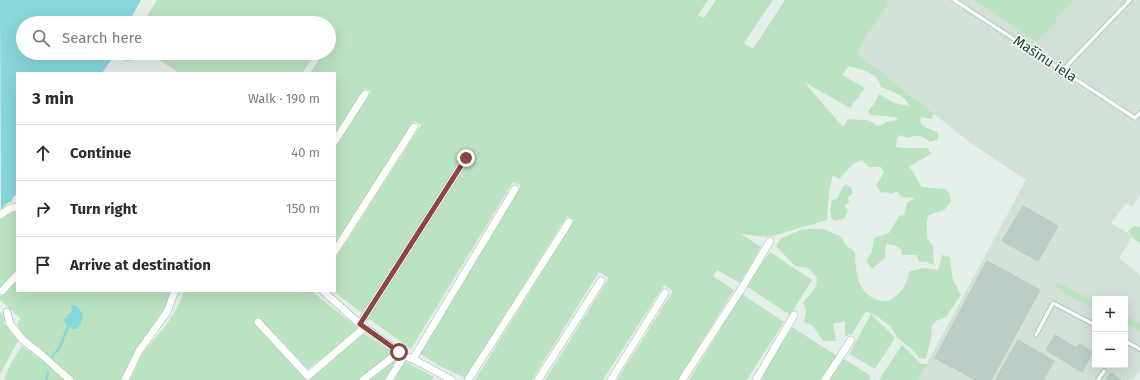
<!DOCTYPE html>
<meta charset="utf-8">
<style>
body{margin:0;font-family:"Fira Sans",sans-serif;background:#f7f7f7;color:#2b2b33}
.controls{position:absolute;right:12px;bottom:12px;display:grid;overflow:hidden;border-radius:0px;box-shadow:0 4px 16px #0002}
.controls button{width:36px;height:36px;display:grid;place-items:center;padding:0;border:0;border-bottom:1px solid #e1e1e2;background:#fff;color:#2b2b33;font:20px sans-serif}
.stop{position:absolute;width:12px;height:12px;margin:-9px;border:3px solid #8a4641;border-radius:50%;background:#fff}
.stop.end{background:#8a4641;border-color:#fff;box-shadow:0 1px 4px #0008}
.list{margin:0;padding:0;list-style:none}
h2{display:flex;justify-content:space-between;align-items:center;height:52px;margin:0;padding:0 16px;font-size:17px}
h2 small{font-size:13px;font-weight:400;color:#7c7c81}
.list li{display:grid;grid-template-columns:26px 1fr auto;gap:12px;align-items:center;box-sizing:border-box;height:56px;padding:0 16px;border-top:1px solid #e1e1e2}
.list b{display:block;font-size:15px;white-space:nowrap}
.list em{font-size:13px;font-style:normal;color:#7c7c81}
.icon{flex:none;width:22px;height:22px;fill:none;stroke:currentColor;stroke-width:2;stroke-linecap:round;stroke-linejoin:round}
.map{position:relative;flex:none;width:1140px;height:380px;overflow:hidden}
.search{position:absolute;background:#fff;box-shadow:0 4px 16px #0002;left:16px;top:16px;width:320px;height:44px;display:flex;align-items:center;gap:10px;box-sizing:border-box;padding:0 14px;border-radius:22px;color:#7c7c81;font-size:15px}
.panel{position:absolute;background:#fff;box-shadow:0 4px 16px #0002;left:16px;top:72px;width:320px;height:220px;border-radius:0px}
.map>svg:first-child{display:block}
.built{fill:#d3e0d8;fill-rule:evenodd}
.green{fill:#bce3c1;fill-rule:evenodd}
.water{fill:#88d7da}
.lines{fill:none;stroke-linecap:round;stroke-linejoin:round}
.stream{stroke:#88d7da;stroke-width:2.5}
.building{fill:#bccec5;stroke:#b6cabf}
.lane-casing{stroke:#a6b8b0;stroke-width:5}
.street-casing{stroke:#a6b8b0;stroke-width:8}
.lane{stroke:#fff;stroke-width:3.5}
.street{stroke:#fff;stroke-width:7}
.route{stroke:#8a4641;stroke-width:5}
.labels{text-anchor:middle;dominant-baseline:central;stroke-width:3;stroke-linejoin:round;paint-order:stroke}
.street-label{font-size:14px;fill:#214436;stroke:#f6fbf8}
</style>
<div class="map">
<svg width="1140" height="380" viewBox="0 0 1140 380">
<rect width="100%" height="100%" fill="#e5efe9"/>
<!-- built -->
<path class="built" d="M887 0H1024L1055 20 1075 0H1140V195L1132 207 1126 203 1111 223 1133 236 1119 258 1140 275V371L1132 380H918L1026 180 968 141 857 53 867 36 890 2ZM1095 299H1125V365H1095Z"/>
<!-- green -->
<path class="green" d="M157 0H708L698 15 704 18 716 0H773L744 43 753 49 785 0H887L890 2 867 36 857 53 933 113 932 119 921 117C918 129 931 127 938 133V139L930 142C922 135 917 134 907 138L901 135 897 138 896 147 903 148H928L931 154 910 166V169C916 174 917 181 922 187L945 189 950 194 951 202 944 210 929 215 927 221V238L933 246 934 265 926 262H919L917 255H902L901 249 894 245 887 244 885 249 886 257 872 269 866 261 872 252 874 238 889 233 899 216 904 215 907 203 915 198 901 197 897 191 891 194 887 192 882 193 876 186 884 173 881 167H869L862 160 853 164 839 179 833 175 829 191 827 220 769 237 741 234 761 247 740 283 717 270 713 276 734 290 678 380H617L673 291 664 285 603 380H545L609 278 599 272 532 380H475L574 220 567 216 465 378 440 366 420 354 521 186 513 182 411 349 368 318 471 157 465 153 362 313 333 291H335V259L421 125 414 121 335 245V148L371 92 365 88 335 133V73H310L320 58 315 55 302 73H179L155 57H143L125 62 127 53H329V23H143ZM849 66C862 70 877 72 881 87 890 91 906 95 909 106L894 103 879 94 875 103 868 111 871 115 895 117 898 120 886 122 882 125 877 126C869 117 859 121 848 119L843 127 804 82 850 108 865 88 842 75Z
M974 0H1075L1055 20 1057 22 1037 42Z
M846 184 852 189V194L848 197 849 202 844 206 848 210 845 218 836 221 832 219 830 211 832 200 837 199 842 188Z
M12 211 17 213V269L0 288V219Z
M1136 226 1140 227V243L1132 238 1133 236 1128 232 1132 227Z
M803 229H823L840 236 847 246 855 252C856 269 856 289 873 298 877 301 884 301 889 301 903 292 905 287 910 271L924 268 938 270 942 255 950 257 953 280 961 295 946 317 936 321 932 326 931 338 926 359 919 358 913 350 898 338 890 326 878 317 866 311 852 334 845 336V321L833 324 836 341H823L813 326 804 322 806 311 803 303 816 287 817 278 808 268 795 266 776 246 781 238Z
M770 252 812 280 790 315 746 286Z
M17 279V291H172L161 314 145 338 122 380H76L24 335 17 325 20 318 0 300V296Z
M1057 282 1095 301V309L1064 294 1055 285Z
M184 291H311L360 329 308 369 258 317 254 322 307 379 363 333 393 353 358 380H130L141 355 168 323 180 302Z
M742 294 784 322 747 380H689Z
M0 311 6 319 3 322 18 341 0 374Z
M871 314 895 338 875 369 849 354Z
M1125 316 1140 323V331L1125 324Z
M792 327 837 356 820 380H760Z
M902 345 921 364H927L918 380H879Z
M22 346 51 367 65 380H4L10 365Z
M398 356 401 358 387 380H367Z
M844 359 871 376 869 380H829Z
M405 361 434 377 432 380H394Z"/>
<!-- water -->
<path class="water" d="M0 0H141L128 23H23V53H111V60L102 73H17V195L14 196 11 202 7 203 1 210Z
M71 305H75C86 314 84 319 77 329 71 330 66 325 63 320L68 317 66 315H69L72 310Z"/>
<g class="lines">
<!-- stream -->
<path class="stream" d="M52 357 60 347 68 326
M46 380 48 373"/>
</g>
<!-- building -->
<path class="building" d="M1023 206 1058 226 1038 261 1002 241Z
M987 261 1040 290 991 380H976L935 358Z
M1055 335 1076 348 1079 344 1093 352 1082 372 1046 350Z
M1018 340 1054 361 1043 380H998L996 379Z
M1111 373 1121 380H1106Z"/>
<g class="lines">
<defs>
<path id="lane" d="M954 0 1135 118 1140 113
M1062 71 1130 0
M1036 335 1053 303 1095 325
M1125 341 1140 349
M1098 380 1104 371"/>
<path id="street" d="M335 141 365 94
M0 215 11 208 17 207
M335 251 414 127
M2 291 17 275
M323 291 360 324 404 356 413 359 452 380
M7 312 10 324 23 340 42 355 70 380
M258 322 308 376 365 327
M360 324 466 158
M413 359 515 189
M125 380 139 351 167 312 175 291
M363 380 399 352
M389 380 404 356
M468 380 569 222
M538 380 601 281
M611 380 665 293
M682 380 742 288 770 241
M756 380 794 315
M825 380 851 340"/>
</defs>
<!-- lane casing -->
<use href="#lane" class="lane-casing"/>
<!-- street casing -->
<use href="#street" class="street-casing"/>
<!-- lane -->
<use href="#lane" class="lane"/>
<!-- street -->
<use href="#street" class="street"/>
</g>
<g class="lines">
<!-- route -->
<path class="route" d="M399 352 360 324 466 158"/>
</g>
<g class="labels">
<!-- street labels -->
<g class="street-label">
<text transform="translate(1045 59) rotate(33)">Mašīnu iela</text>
</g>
</g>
</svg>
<div class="controls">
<button>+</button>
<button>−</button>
</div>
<div class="stop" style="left:399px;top:352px"></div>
<div class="stop end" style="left:466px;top:158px"></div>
<div class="search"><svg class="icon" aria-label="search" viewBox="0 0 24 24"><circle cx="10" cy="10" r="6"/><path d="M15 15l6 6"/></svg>Search here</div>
<section class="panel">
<h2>3 min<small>Walk · 190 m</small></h2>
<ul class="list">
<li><svg class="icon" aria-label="ahead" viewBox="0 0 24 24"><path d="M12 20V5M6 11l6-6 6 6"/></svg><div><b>Continue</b></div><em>40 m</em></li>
<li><svg class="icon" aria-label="right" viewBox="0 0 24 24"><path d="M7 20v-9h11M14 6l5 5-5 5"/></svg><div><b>Turn right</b></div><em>150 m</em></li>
<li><svg class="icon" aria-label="arrive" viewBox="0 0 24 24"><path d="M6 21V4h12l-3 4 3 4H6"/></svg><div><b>Arrive at destination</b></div></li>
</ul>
</section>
</div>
